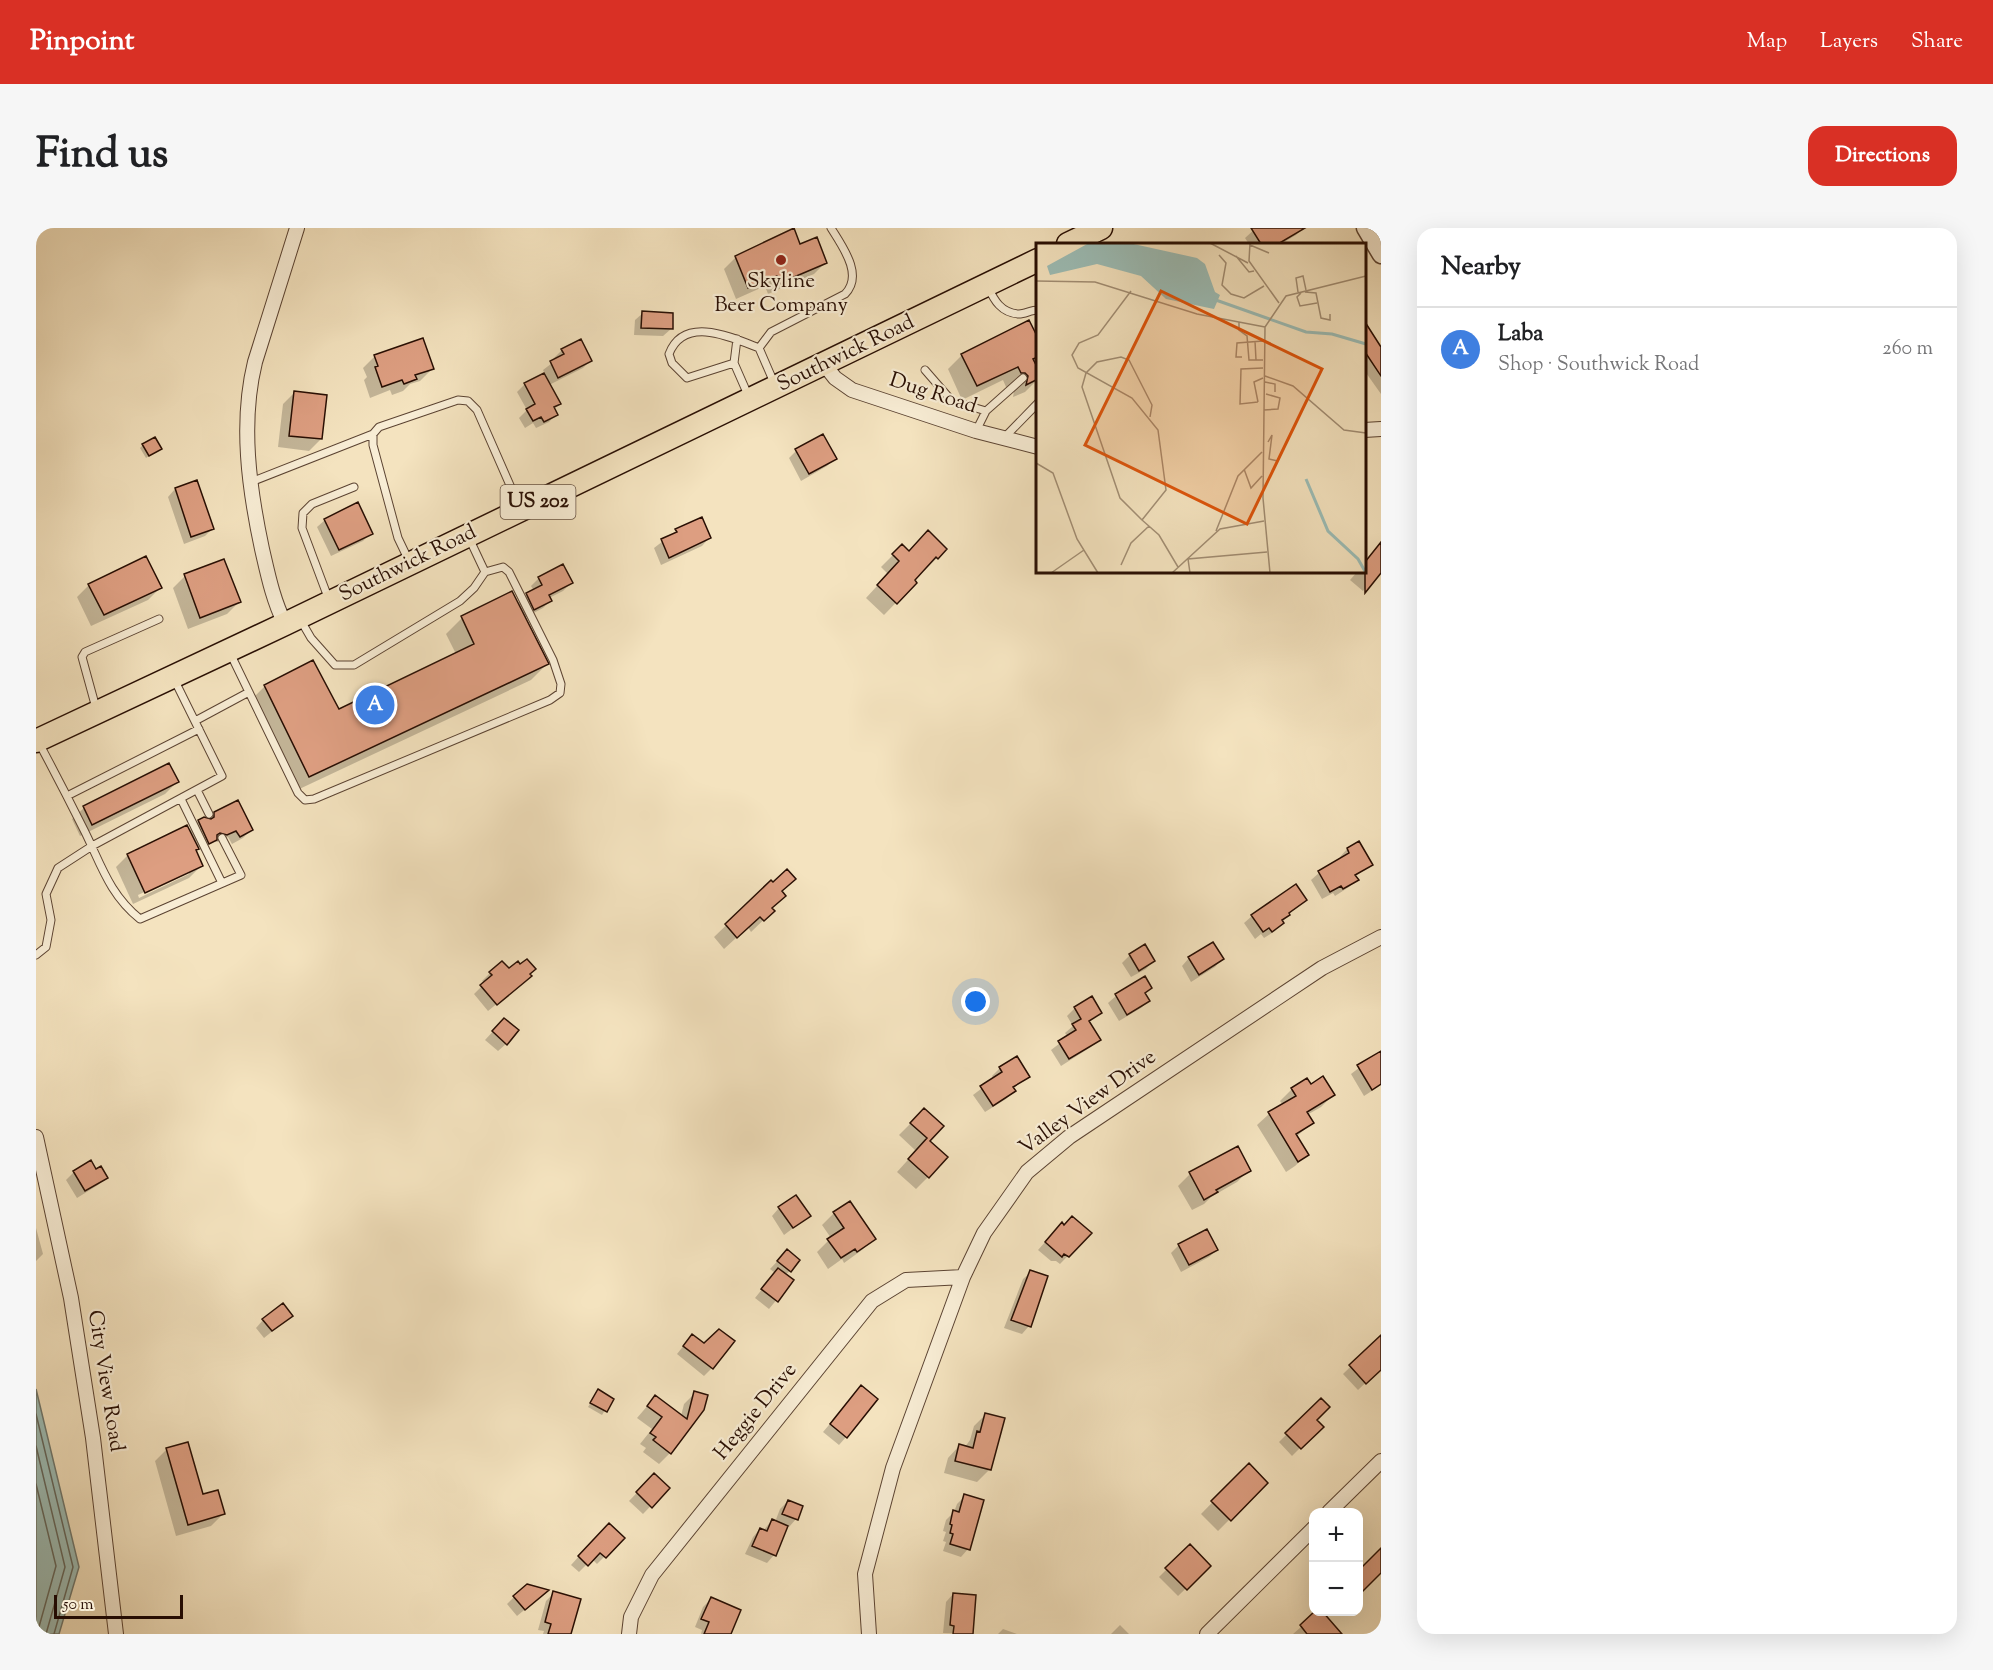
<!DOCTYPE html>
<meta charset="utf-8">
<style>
body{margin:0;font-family:"Sorts Mill Goudy",serif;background:#f6f6f6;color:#202124}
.controls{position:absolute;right:18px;bottom:18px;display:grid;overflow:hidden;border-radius:12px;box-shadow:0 6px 24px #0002}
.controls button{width:54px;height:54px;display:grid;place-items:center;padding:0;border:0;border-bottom:2px solid #e0e0e0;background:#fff;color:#202124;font:30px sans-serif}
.scale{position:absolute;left:18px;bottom:15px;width:129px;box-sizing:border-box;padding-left:6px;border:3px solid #280e03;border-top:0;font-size:16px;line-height:21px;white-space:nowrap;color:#280e03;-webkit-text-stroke:4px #f8edd5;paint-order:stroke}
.you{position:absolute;left:940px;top:774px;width:21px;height:21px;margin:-15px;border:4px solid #fff;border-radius:50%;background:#1a73e8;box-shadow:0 0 0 9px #1a73e833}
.badge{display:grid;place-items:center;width:39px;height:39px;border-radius:50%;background:#d93025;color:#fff;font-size:20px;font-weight:700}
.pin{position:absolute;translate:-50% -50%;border:3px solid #fff;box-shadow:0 2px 6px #0006}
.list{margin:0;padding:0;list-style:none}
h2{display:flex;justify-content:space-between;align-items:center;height:78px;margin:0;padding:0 24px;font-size:26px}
h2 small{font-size:20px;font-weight:400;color:#757577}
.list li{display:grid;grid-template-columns:39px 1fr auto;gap:18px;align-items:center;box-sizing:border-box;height:84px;padding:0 24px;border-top:2px solid #e0e0e0}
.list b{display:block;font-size:22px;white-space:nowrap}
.list p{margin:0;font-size:20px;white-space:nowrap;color:#757577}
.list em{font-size:20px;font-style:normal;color:#757577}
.map{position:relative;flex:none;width:1345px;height:1406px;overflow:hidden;border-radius:18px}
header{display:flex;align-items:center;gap:36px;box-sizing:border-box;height:84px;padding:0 30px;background:#d93025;color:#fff}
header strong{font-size:28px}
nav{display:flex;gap:33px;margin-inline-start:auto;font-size:21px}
.intro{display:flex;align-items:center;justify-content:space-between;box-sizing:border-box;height:144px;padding:0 36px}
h1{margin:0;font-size:42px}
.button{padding:15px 27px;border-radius:18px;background:#d93025;color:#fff;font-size:21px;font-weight:700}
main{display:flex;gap:36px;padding:0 36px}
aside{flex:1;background:#fff;border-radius:18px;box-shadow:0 6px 24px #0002}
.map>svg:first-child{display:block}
.water{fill:#9cbdb6;stroke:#6e776e;stroke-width:1.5}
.shadow{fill:#0003;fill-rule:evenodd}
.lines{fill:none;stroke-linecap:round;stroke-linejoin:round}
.shore{stroke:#62665c;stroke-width:1.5}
.building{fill:#dd9e81;stroke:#280e03;stroke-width:1.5}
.service-casing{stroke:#5b4332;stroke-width:9}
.minor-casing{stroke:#5b4332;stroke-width:16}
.tertiary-casing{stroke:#5b4332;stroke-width:19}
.trunk-casing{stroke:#280e03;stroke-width:25}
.service{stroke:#f8edd5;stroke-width:7}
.minor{stroke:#f8edd5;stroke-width:14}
.tertiary{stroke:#f8edd5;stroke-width:16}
.trunk{stroke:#f4e3bf;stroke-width:22}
.poi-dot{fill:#8f2418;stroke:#f8edd5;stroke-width:2}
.labels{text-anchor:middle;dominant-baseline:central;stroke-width:4.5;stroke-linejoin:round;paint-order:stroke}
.shield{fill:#f8edd5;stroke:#665142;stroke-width:1.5}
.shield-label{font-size:20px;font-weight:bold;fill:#280e03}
.poi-label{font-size:21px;fill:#280e03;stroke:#f8edd5}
.street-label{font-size:21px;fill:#280e03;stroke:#f8edd5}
.inset-river{fill:none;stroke:#9cbdb6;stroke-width:3}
.inset-road{fill:none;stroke:#a28e74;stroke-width:1.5}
.view{fill:#de550c;fill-opacity:0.15;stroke:#de550c;stroke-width:3}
.inset-edge{fill:none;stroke:#280e03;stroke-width:3}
</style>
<header>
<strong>Pinpoint</strong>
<nav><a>Map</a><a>Layers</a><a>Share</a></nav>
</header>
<div class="intro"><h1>Find us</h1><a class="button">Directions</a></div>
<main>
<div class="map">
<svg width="1345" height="1406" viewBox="0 0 1345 1406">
<rect width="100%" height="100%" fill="#f4e3bf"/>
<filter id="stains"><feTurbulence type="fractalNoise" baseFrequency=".00333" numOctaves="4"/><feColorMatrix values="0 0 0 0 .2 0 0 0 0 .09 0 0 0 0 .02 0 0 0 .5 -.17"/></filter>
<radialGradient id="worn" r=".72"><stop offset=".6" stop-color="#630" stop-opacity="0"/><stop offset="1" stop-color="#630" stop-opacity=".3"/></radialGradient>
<!-- water -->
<path class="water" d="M0 1161 43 1339 23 1406H0Z"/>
<!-- shadow -->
<path class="shadow" d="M1220 0H1267L1260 7 1245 16H1213L1209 10Z
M763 18 789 35 778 46 732 66 729 58 700 71 688 41 700 29Z
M607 85 635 101 627 108 598 107 599 92Z
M1335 107 1345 121V166L1328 142V111Z
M1002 114V130L997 135 1002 151 989 164 977 169 978 163 974 159H970L967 152 926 172 912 141 926 127Z
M526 122 554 133 547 140 513 157 523 176 518 181 520 186 513 194 500 200 497 195 489 200 483 190 491 182 481 164 489 156 509 146 507 142 520 132 518 130Z
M339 128 396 141 384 153 374 156 367 163 356 167 354 162 334 170 328 152 331 149 327 140Z
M259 164 285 211 273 223 242 219 247 176Z
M107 217 124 221 110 230 104 220Z
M760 223 799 231 791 238 765 253 753 230Z
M160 254 176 301 169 308 148 316 132 269 139 261Z
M289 292 335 305 327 313 295 328 281 299Z
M640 303 673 310 666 318 625 337 618 320Z
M892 304 901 330 889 342 888 340 877 352 879 355 848 387 830 370 852 346 845 339 866 318 872 325Z
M1340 322 1345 325V342L1327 363 1314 352 1321 344H1328V335Z
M149 348 203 374 191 386 152 401 137 360Z
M503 350 535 355 527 363 513 370 514 373 507 380 488 390 511 436 495 452 257 564 213 474 229 458 276 434 302 483 420 426 410 406 426 390 476 365 481 376 491 367 498 363 495 358Z
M53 357 124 360 112 372 55 398 41 369Z
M141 554 129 566 44 608 36 591 48 580Z
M179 585 215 602 207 610 196 616 192 609 182 614 178 613 165 623 163 619 158 623 165 638 153 650 97 676 80 639 92 627 153 603 162 593 168 590 172 592ZM153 643V646L103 670 102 667Z
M1323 615 1335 636 1319 649 1321 652 1313 659 1299 668 1297 665 1286 671 1275 652 1283 645 1305 631 1304 629 1311 621Z
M735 654 745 664 735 681 737 683 715 704 712 699 688 721 678 709Z
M1269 672 1253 686 1239 703 1228 710 1225 706 1219 711 1208 695 1216 688Z
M1094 727 1117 733 1110 741 1095 749 1086 735Z
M1153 730 1186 731 1179 739 1155 754 1146 738Z
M454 745 486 755 452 783 438 766 449 755 446 753Z
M1109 750 1115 760 1109 766 1113 773 1105 780 1083 793 1072 775 1080 768Z
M1055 770 1064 784 1052 795 1063 812 1055 819 1025 838 1015 822 1032 809 1029 805 1037 798 1031 788 1039 780Z
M461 799 470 816 462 823 449 812Z
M1345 823V857L1328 868 1315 846Z
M964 840 992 848 977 861 978 863 970 871 949 884 937 867 958 851 956 848Z
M1274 858 1297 867 1285 879 1271 887 1276 895 1260 909 1271 927 1259 938 1250 944 1221 897 1233 886 1247 877 1244 873 1256 861Z
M888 882 892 913V949L880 961 861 944 880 923 863 907Z
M1213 942 1201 954 1175 969 1168 976 1156 982 1142 958 1154 946Z
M60 943 70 950 62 957 41 970 30 952 38 944Z
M743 980 773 988 748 1007 736 988Z
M798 985 838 1011 826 1022 808 1035 806 1031 792 1041 781 1024 795 1010 786 997Z
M1028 999 1054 1005 1024 1036 1020 1033H1015L1002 1022 1018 1004Z
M0 1000 7 1026 0 1033Z
M1143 1017 1181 1022 1173 1029 1145 1044 1135 1025Z
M751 1023 754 1043 749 1047 756 1053 733 1081 719 1070 739 1045 734 1041Z
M995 1044 1011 1049 993 1098 986 1106 968 1100 987 1051Z
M255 1088 228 1110 220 1100 227 1092Z
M1340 1114 1345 1119V1140L1322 1162 1307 1146Z
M649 1116 676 1140 668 1148 641 1126Z
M825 1159 810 1209 803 1217 787 1204Z
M562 1163 576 1171 566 1187 552 1179Z
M659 1165 667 1182 634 1225 623 1236 607 1224 610 1220 604 1216 616 1201 601 1190 619 1169 645 1188 648 1176Z
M1285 1172 1279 1192 1285 1199 1256 1228 1243 1214Z
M950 1186 967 1191 953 1242 941 1254 908 1245 912 1230 923 1218 929 1219 934 1212 938 1198Z
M131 1221 166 1268 187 1286 175 1298 140 1308 119 1233Z
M1213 1237 1230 1255 1182 1303 1165 1286Z
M618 1247 632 1260 607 1286 593 1273Z
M929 1268 932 1321 925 1329 907 1323 910 1314 907 1313 910 1304 907 1303 910 1292 918 1284 921 1276Z
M752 1273 760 1291 753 1299 750 1298 738 1327 731 1335 709 1326 717 1309 724 1301 727 1303 736 1292 739 1294 744 1281Z
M565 1304 587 1310 561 1336 556 1331 543 1344 535 1337Z
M1154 1318 1173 1338 1142 1368 1123 1349Z
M518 1365 534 1406H507L508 1403 502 1402 510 1373Z
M917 1366 936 1406 907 1405 910 1374Z
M478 1369H504L481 1388 471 1376Z
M675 1371 694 1406H665L666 1402 659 1399 667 1379Z
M1280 1385 1298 1406H1257L1265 1399Z
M1084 1397 1093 1406H1075Z
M967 1401 981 1406H962Z"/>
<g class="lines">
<!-- shore -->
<path class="shore" d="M0 1186 37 1339 18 1406
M0 1218 29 1339 10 1406
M0 1256 20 1338 1 1406"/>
</g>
<!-- building -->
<path class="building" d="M758 0 764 16 781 9 791 35 744 55 741 48 712 60 699 28Z
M1215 0H1269L1242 16H1225Z
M606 83 637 85V101L605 100Z
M993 92 1002 110V129L997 131 1002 141V151L990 157 992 148 989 145H985L982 139 941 158 925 126Z
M1329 94 1345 119V148L1329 124Z
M387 110 398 141 379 147 381 151 368 156 366 152 346 159 339 139 342 138 338 127Z
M545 111 556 133 522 150 514 133 528 126 525 121Z
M508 145 525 176 518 179 522 187 508 194 505 189 497 193 490 181 499 176 488 155Z
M258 163 291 167 286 211 253 208Z
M787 206 801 231 773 246 759 221Z
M119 209 126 221 113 228 106 216Z
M161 252 178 301 155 309 139 260Z
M322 274 337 306 303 322 288 291Z
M666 289 675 310 633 330 625 311 641 304 639 301Z
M892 302 911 321 902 331 900 329 879 352 881 355 861 376 841 357 863 333 856 326 866 316 873 323Z
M1345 314V345L1329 365V334Z
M110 328 126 360 68 387 52 356Z
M188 331 205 374 164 390 148 346Z
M527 336 537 355 513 367 516 373 498 382 490 365 506 357 502 349Z
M476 363 513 436 273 549 228 457 277 432 303 481 438 416 425 388Z
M133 535 143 554 56 597 47 578Z
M202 572 217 602 204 609 200 603 191 607 184 605 181 607V612L173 616 162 592 168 589 175 591 178 589V584Z
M151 597 163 621 160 622 167 638 109 665 91 626Z
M1323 613 1337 637 1319 647 1323 652 1307 661 1305 658 1294 664 1282 643 1313 625 1311 620Z
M751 641 760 651 746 663 750 668 736 680 739 683 728 693 724 689 701 710 689 696 735 652 737 654Z
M1260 656 1271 672 1253 685 1254 687 1246 692 1248 695 1236 704 1233 700 1227 704 1215 687Z
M1177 714 1188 731 1163 747 1152 729Z
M1109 716 1119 733 1103 743 1093 726Z
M491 731 500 741 494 746 496 748 461 777 444 757 456 747 453 744 466 733 473 740 482 733 484 736Z
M1109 748 1116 760 1109 765 1114 773 1091 787 1079 766Z
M1056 768 1066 785 1053 793 1065 812 1033 831 1022 813 1040 802 1036 796 1045 791 1038 779Z
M468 790 483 802 471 817 456 803Z
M1345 823V856L1336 862 1321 837Z
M981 828 994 849 977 859 980 863 957 878 944 858 966 844 963 839Z
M1287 848 1299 867 1271 884 1278 895 1260 906 1273 927 1262 934 1232 884 1260 868 1255 860 1271 850 1275 856Z
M888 880 908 898 894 913 912 929 893 950 872 931 891 910 874 895Z
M1202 918 1215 943 1180 962 1182 964 1168 972 1153 944Z
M55 932 60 941 65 938 72 950 49 963 37 943Z
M760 967 775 988 757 1000 742 979Z
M814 973 840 1011 821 1024 819 1021 805 1030 791 1011 808 1000 797 984Z
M1036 988 1056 1005 1033 1029 1028 1026 1026 1029 1009 1014 1026 994 1028 997Z
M1171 1001 1182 1022 1153 1037 1142 1016Z
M751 1021 764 1032 755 1044 741 1033Z
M742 1040 758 1052 742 1074 725 1061Z
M994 1042 1012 1048 995 1099 975 1092Z
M247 1075 257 1088 236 1103 226 1091Z
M683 1101 699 1113 677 1141 647 1118 656 1106 668 1115Z
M1345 1107V1142L1330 1156 1313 1137Z
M825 1157 842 1171 811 1210 794 1196Z
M562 1161 578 1171 571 1184 554 1175Z
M658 1163 672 1167 668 1182 635 1226 617 1212 620 1209 614 1205 626 1189 611 1178 619 1167 651 1191Z
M1285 1170 1294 1179 1281 1192 1288 1199 1265 1221 1249 1205Z
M949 1185 969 1190 955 1242 919 1233 923 1216 937 1220 941 1203 944 1204Z
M152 1214 167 1266 182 1262 189 1286 152 1297 130 1220Z
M1213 1235 1232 1255 1195 1293 1175 1273Z
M618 1245 634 1260 616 1280 600 1264Z
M928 1266 948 1272 934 1322 914 1316 917 1306 914 1305 916 1297 914 1296 917 1282 923 1284Z
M752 1272 767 1278 762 1292 746 1286Z
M736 1291 752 1298 740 1328 716 1318 724 1300 731 1303Z
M573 1295 589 1310 570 1330 564 1325 552 1338 542 1328Z
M1154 1316 1175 1338 1151 1362 1129 1340Z
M1345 1320V1345L1323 1367V1342Z
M491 1356 513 1362 489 1382 477 1368Z
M517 1363 545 1371 535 1406H512L515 1396 509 1394Z
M917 1365 940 1367 937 1406H917L918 1398 914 1397Z
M675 1369 705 1382 695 1406H668L673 1394 665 1391Z
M1279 1383H1286L1306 1406H1271L1264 1397Z"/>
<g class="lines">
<defs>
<path id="service" d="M952 59C958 72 965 85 983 86 989 86 995 82 1002 82
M701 111 698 135 712 167
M723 120 735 104 809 66C828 47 806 18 795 0
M698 135 651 150 636 135 633 126C648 87 695 109 723 120L739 157
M889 142 916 173 950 183
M940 203 950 183 987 150
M967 211 1002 175
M215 254 337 206
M373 333 362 310 337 217V206L343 199 422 172 432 173 441 182 484 280
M293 372 266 300 267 285 276 276 318 259
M264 391 275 410 299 437H318L424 373 438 360 449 344 433 310
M195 427 262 565 269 572 278 571 514 472 524 465 525 456 517 432 473 344 467 339 449 344
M60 480 46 429 49 424 123 391
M159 493 213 464
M3 515C18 543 33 572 48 602 65 636 73 666 104 691L205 647 186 610
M161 562 173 586
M31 568 163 501
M145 571 186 655
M0 727 10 719 15 692 10 666 22 640 56 618 186 548 139 453"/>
<path id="minor" d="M788 136 799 150 816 162 940 203 1002 219
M1328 202 1345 201
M249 396C237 372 232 347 226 321 213 260 204 195 219 134L261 0
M0 909 35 1070 57 1210 80 1406
M1293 1284 1345 1233
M593 1406 595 1389 616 1347 836 1073 870 1052 927 1049
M833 1406 829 1346 857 1240 927 1049 948 1005 991 944 1033 909 1286 740 1345 709
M1171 1406 1278 1300"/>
<path id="tertiary" d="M1329 0 1345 27"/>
<path id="trunk" d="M1032 16 1065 0
M0 513 249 396 1002 32"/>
</defs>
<!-- service casing -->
<use href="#service" class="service-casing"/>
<!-- minor casing -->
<use href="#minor" class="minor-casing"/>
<!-- tertiary casing -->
<use href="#tertiary" class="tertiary-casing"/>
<!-- trunk casing -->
<use href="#trunk" class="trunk-casing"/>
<!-- service -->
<use href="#service" class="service"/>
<!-- minor -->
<use href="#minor" class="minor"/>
<!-- tertiary -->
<use href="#tertiary" class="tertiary"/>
<!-- trunk -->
<use href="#trunk" class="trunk"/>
</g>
<!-- markers -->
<circle class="poi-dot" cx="745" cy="32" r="6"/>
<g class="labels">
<!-- shield labels -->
<rect class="shield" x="464.5" y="257" width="75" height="34" rx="4.5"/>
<g class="shield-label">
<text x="502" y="274">US 202</text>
</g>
<!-- poi labels -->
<g class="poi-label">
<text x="745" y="54">Skyline<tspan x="745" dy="24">Beer Company</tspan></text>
</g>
<!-- street labels -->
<g class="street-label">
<text transform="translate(810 126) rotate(-26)">Southwick Road</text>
<text transform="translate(897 166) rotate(18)">Dug Road</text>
<text transform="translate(372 336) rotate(-26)">Southwick Road</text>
<text transform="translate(1052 875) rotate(-36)">Valley View Drive</text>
<text transform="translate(69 1153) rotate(81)">City View Road</text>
<text transform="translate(720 1184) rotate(-51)">Heggie Drive</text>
</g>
</g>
<!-- overview -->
<g transform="translate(1000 15)">
<rect width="330" height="330" fill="#f4e3bf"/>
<path d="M53 0H93L161 15 169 21 179 49 184 52 178 66 130 56 105 33 61 21 14 32 11 23Z" fill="#9cbdb6"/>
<path class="inset-river" d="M177 56 270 89 296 91 330 101M270 236 292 288 322 316 330 330"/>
<path class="inset-road" d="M174 0 212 20M214 0 213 18 243 60M214 2 233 10M183 12 190 20 186 42 195 51 208 55 228 43M200 13 213 29 218 28M0 38 59 39 161 71 229 84M95 48 62 92 43 100 36 112 42 125 96 155 122 187 130 247 106 277 123 292 142 324M262 49 260 35 267 33 270 47M269 49 280 50 285 75 294 77V71M265 50 261 54 264 63 281 60M203 79V87L211 93 213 117H227M219 98 220 117M206 114H200L201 100 227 98M229 133 257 143 308 187 330 190M229 139 239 141V149M222 159 204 161 205 126 227 125M222 159 218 139 227 135M228 167 242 166 244 155 230 151M232 199 236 192 233 216 242 218M0 220 17 230 41 296 62 330M208 226 215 245 226 233M106 277 84 255 46 144 50 130 61 119 85 114 93 117 116 162 114 174M180 288 202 233 226 209M85 322 95 300 113 283M15 330 48 307M136 330 184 286 228 278M154 330 152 316 231 309M234 330 227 255 229 84 250 53 330 33"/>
<path class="view" d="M125 48 286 126 211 281 49 202Z"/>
<rect width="330" height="330" class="inset-edge"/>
</g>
<rect width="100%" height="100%" filter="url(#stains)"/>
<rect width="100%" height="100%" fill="url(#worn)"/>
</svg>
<div class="controls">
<button>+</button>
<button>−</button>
</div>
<div class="scale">50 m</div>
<div class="you"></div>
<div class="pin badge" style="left:339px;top:477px;background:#3f7fe0">A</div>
</div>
<aside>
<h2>Nearby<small></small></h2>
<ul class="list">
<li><span class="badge" style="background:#3f7fe0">A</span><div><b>Laba</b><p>Shop · Southwick Road</p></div><em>260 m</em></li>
</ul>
</aside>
</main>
